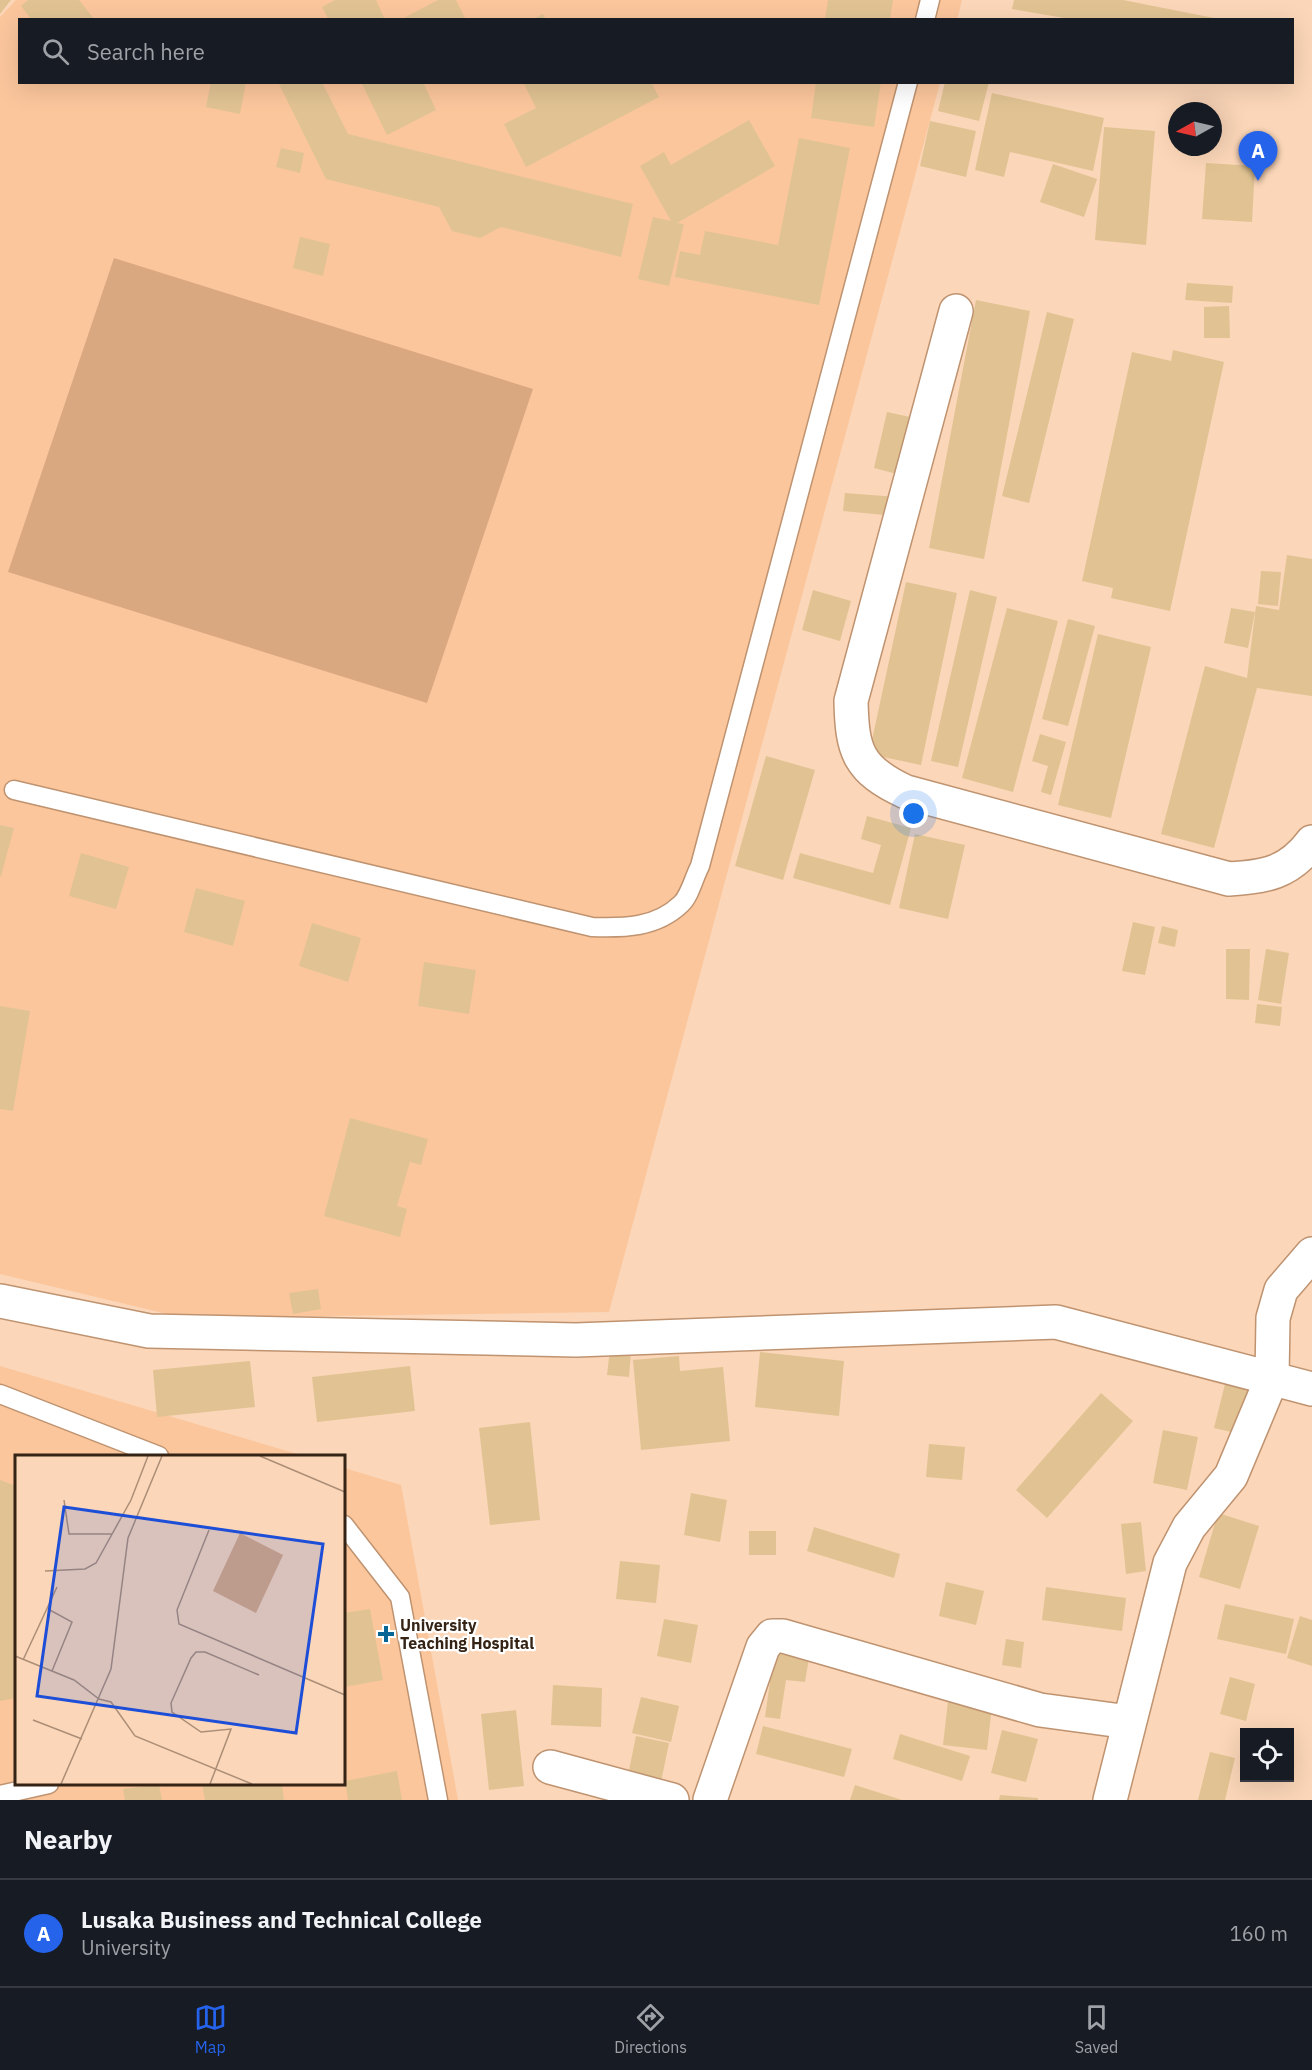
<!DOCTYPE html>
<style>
body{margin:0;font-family:"IBM Plex Sans",sans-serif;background:#20242c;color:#f1f3f6}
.controls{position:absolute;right:18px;bottom:18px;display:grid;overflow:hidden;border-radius:0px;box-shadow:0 6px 24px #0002}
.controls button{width:54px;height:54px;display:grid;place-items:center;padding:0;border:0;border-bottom:2px solid #363941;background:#171b24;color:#f1f3f6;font:30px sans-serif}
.compass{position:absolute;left:1168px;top:102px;width:54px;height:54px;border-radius:50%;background:#171b24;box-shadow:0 6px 24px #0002;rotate:262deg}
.you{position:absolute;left:914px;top:814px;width:21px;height:21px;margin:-15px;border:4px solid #fff;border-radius:50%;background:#1a73e8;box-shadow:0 0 0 9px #1a73e833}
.badge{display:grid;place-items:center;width:39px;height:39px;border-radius:50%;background:#2563eb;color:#fff;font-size:20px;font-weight:700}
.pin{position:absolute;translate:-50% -50px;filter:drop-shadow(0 2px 3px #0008)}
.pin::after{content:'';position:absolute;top:32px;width:21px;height:18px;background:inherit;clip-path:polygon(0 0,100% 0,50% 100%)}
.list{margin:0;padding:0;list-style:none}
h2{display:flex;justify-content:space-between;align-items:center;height:78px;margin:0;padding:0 24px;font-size:26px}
h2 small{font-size:20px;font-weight:400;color:#9ea1a6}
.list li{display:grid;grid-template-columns:39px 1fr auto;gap:18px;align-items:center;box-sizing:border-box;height:108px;padding:0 24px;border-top:2px solid #363941}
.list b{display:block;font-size:22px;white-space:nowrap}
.list p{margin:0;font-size:20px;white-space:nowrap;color:#9ea1a6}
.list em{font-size:20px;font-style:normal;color:#9ea1a6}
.icon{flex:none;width:33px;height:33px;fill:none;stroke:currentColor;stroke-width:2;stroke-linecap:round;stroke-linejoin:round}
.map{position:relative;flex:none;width:1312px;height:1800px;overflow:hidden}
.search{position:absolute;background:#171b24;box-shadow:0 6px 24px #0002;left:18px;right:18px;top:18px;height:66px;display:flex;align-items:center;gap:15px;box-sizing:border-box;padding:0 21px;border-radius:0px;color:#9ea1a6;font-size:22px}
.sheet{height:186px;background:#171b24}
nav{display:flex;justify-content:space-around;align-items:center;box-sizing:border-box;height:84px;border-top:2px solid #363941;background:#171b24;font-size:16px;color:#9ea1a6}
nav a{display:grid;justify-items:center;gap:3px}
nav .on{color:#2563eb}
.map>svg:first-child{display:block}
.built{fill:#fbc69c}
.green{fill:#daa880}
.building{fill:#e1c393}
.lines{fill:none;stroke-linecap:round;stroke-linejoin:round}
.lane-casing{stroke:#bf9370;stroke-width:21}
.street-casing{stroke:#bf9370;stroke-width:36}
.lane{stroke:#fff;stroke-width:18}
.street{stroke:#fff;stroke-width:33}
.poi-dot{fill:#066595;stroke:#fff;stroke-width:2}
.labels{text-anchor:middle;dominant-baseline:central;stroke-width:4.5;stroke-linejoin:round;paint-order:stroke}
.poi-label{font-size:16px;font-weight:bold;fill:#352315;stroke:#fff;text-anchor:start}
.inset-road{fill:none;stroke:#ac8e77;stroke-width:1.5}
.view{fill:#1d4ed8;fill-opacity:0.15;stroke:#1d4ed8;stroke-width:3}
.inset-edge{fill:none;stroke:#352315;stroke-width:3}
</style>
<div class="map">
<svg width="1312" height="1800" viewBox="0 0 1312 1800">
<rect width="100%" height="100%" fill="#fbd6b8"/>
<!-- built -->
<path class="built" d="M16 0H962L957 20H20V82L940 83 609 1312 184 1318 0 1274V17Z
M0 1366 304 1456H16V1784H344V1468L401 1485 458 1800H0Z"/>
<!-- green -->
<path class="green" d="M114 258 533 389 427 703 8 572Z"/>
<!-- building -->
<path class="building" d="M0 0H11L0 14Z
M28 0H79L95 20H32L21 6Z
M335 0H376L385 20H329L322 7Z
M438 0H456L466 20H400Z
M828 0H893L890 20H825Z
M1014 0H1123L1224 20H1076L1012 9Z
M543 14 546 20H531Z
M211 82H246L240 114 206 107Z
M278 82H322L348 134 633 204 621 257 501 227 480 238 452 231 439 207 326 179Z
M361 82H423L436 110 387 135Z
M523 82H651L659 97 526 167 504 124 536 108Z
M816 82H881L874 127 811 118Z
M945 82H989L979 121 938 111Z
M992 93 1104 118 1093 171 1010 152 1004 177 975 170Z
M749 120 775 166 677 223 684 224 669 286 638 279 653 217 671 221 640 166 664 152 671 165Z
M930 121 976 131 966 177 920 166Z
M1104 127 1155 131 1146 245 1095 240Z
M799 138 850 148 819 305 675 277 680 251 700 255 705 231 778 245Z
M281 148 304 153 300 173 276 167Z
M1206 163 1255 166 1252 222 1202 219Z
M1053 164 1097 179 1084 217 1040 202Z
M300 237 330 244 323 276 293 268Z
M1187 283 1233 286 1232 303 1185 300Z
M976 300 1030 311 984 559 929 548Z
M1229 306 1230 338H1204V307Z
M1047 312 1074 319 1029 503 1002 496Z
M1173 350 1224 362 1170 611 1111 598 1113 588 1082 581 1132 352 1171 361Z
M887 412 910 417 897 474 874 468Z
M845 493 897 497 895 516 843 511Z
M1287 555 1312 559V696L1257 688 1214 848 1161 834 1205 666 1247 678 1256 606 1279 610Z
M1261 571 1281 572 1278 606 1258 604Z
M906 582 957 593 921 765 869 754Z
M813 590 851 601 840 641 802 630Z
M970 590 997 597 958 767 931 761Z
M1007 608 1058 621 1013 792 962 778Z
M1231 608 1255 612 1248 648 1224 643Z
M1068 619 1095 626 1068 726 1042 719Z
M1098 634 1151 647 1111 818 1058 805Z
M1040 734 1066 742 1051 795 1041 792 1048 766 1032 761Z
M766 756 815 770 783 880 735 866Z
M867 816 911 828 890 905 793 878 800 853 873 873 881 845 861 839Z
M0 825 14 828 1 876H0Z
M915 834 965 845 948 919 899 908Z
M81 853 129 867 116 909 69 896Z
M196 888 245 901 233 946 184 932Z
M1133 922 1155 927 1145 975 1122 971Z
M312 923 361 938 348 982 299 966Z
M1162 926 1178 930 1175 947 1158 943Z
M1226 949H1250L1249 1000 1226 999Z
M1266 949 1289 953 1281 1004 1258 1000Z
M424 962 476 970 469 1014 418 1006Z
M1257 1004 1282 1007 1280 1026 1255 1023Z
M0 1006 30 1011 13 1111 0 1109Z
M350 1118 428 1139 421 1165 410 1162 397 1206 407 1209 400 1237 324 1216Z
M318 1289 321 1309 293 1314 289 1293Z
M610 1349 631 1352 629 1377 607 1375Z
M760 1352 844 1361 839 1416 755 1407Z
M679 1356 680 1371 723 1367 730 1441 641 1450 633 1360Z
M250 1361 255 1407 157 1417 153 1370Z
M410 1366 415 1411 317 1422 312 1377Z
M1225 1384 1254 1392 1244 1435 1214 1428Z
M1101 1393 1133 1421 1047 1518 1016 1490Z
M530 1422 540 1520 490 1525 479 1428Z
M1163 1430 1198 1437 1187 1490 1153 1483Z
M929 1444 965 1447 962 1480 926 1477Z
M0 1480 16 1486V1698L0 1701Z
M691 1493 727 1500 720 1542 684 1535Z
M1218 1513 1259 1526 1240 1589 1199 1577Z
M1141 1522 1146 1571 1126 1574 1121 1524Z
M814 1527 900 1554 894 1578 807 1551Z
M749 1531H776V1555H749Z
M620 1561 660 1565 656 1603 616 1599Z
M946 1582 984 1591 976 1625 939 1616Z
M1046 1587 1126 1598 1122 1631 1042 1620Z
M1225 1604 1294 1619 1286 1654 1217 1639Z
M370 1609 383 1680 344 1687V1613Z
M1300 1616 1312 1620V1666L1287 1658Z
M664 1619 698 1625 691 1663 657 1656Z
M1006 1639 1024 1642 1021 1668 1002 1665Z
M774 1653 809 1658 805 1682 786 1680 780 1719 765 1717Z
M1230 1677 1255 1684 1246 1721 1220 1714Z
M553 1685 602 1688 601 1727 551 1725Z
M641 1697 679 1706 671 1742 632 1733Z
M948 1701 992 1706 987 1750 943 1745Z
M516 1710 524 1786 489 1790 481 1714Z
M763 1726 852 1749 844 1777 756 1754Z
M1002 1730 1038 1739 1026 1782 991 1773Z
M900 1734 970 1756 962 1781 893 1759Z
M636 1736 669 1743 661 1782 628 1775Z
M1210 1752 1235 1758 1225 1800H1198Z
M397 1771 402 1800H348L345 1781Z
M159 1784 162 1800H125L123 1789Z
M202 1784H282L284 1800H205Z
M855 1785 902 1800H850Z
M1000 1795 1038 1798V1800H999Z"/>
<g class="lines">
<defs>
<path id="lane" d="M925 20 930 0
M14 790 592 927C624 928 656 928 681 904 690 896 694 877 700 866L908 82
M0 1394 159 1456
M344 1525 400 1597 438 1800
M0 1795 49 1784"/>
<path id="street" d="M956 311 851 701C852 751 858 770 906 792L1229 879C1265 877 1289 873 1312 842
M0 1301 149 1331 576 1340 1056 1322 1312 1389
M550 1767 672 1800
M710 1800 763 1647 772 1636H783L1040 1710 1129 1722
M1110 1800 1170 1563 1189 1527 1231 1476 1272 1378 1273 1318 1281 1290 1312 1254"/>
</defs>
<!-- lane casing -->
<use href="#lane" class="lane-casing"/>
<!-- street casing -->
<use href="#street" class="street-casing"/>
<!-- lane -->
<use href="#lane" class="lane"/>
<!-- street -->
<use href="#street" class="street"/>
</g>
<!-- markers -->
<path class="poi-dot" d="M383 1625h6v6h6v6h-6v6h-6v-6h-6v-6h6z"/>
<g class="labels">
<!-- poi labels -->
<g class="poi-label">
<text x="400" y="1625">University<tspan x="400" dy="18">Teaching Hospital</tspan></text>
</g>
</g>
<!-- overview -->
<g transform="translate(15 1455)">
<rect width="330" height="330" fill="#fbd6b8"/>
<path d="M225 78 268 100 241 158 198 136Z" fill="#daa880"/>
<path class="inset-road" d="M245 1 330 37M49 45 54 79H97M194 75 162 155 164 169 330 240M30 116 70 114 81 108 116 45 133 1M33 154 57 167 37 216M0 201 59 225 84 244 96 247 120 281 237 329M8 205 42 132M18 265 67 284M46 329 96 214 113 83 147 1M195 329 216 274 186 277 157 257 156 248 176 203 181 197H190L244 220"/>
<path class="view" d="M49 52 308 89 281 278 22 241Z"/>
<rect width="330" height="330" class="inset-edge"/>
</g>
</svg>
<div class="controls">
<button><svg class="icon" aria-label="locate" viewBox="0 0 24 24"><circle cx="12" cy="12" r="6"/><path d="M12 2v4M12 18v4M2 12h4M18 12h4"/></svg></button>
</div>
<svg class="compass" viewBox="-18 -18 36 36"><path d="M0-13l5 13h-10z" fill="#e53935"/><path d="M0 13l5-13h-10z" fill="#9ea1a6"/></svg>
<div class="you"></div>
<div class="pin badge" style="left:1258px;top:181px">A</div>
<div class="search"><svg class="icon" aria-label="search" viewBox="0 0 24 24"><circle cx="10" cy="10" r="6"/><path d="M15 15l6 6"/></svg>Search here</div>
</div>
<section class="sheet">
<h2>Nearby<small></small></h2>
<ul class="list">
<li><span class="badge">A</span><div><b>Lusaka Business and Technical College</b><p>University</p></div><em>160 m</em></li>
</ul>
</section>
<nav>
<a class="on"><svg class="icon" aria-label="map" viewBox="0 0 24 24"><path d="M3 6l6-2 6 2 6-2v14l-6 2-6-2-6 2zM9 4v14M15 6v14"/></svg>Map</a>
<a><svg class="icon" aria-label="directions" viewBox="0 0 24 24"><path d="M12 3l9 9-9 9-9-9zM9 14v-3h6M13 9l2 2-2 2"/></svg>Directions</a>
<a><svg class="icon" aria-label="saved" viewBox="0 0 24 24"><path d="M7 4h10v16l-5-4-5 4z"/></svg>Saved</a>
</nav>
